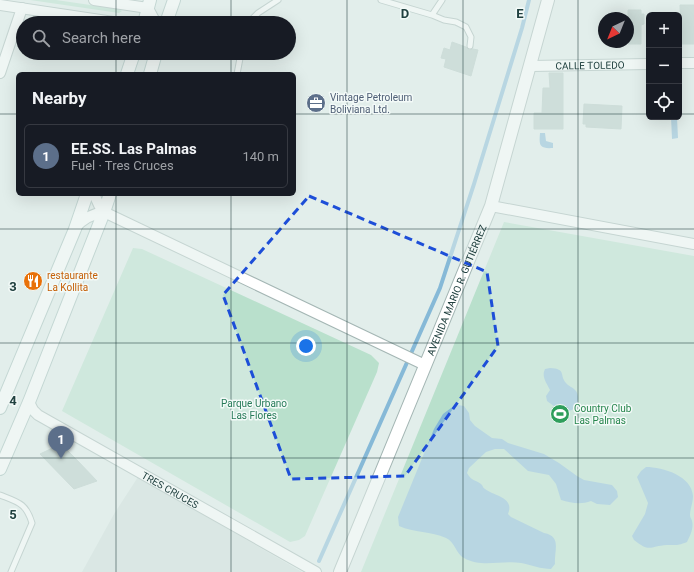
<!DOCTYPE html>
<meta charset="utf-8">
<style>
body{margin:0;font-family:Roboto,sans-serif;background:#242831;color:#f1f3f6}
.controls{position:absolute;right:12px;top:12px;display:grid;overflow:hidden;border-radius:6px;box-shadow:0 4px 16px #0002}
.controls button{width:36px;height:36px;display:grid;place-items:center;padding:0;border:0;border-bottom:1px solid #363941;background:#171b24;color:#f1f3f6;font:20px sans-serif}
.compass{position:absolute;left:598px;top:12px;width:36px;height:36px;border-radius:50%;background:#171b24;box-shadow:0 4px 16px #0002;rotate:223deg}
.you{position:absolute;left:306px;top:346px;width:14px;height:14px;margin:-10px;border:3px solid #fff;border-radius:50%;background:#1a73e8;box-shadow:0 0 0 6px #1a73e833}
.badge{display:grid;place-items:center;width:26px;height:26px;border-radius:50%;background:#0f766e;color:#fff;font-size:13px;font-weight:700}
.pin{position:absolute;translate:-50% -33px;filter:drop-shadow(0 1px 2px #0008)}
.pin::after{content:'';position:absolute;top:21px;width:14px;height:12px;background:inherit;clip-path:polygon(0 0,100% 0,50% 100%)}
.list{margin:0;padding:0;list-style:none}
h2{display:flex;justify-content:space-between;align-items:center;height:52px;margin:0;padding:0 16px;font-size:17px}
h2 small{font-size:13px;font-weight:400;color:#9ea1a6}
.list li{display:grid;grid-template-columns:26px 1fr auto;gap:12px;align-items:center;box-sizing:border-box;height:64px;margin:0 8px 8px;padding:0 8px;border:1px solid #363941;border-radius:6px}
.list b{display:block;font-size:15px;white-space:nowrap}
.list p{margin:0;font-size:13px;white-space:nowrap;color:#9ea1a6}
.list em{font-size:13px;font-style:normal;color:#9ea1a6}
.icon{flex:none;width:22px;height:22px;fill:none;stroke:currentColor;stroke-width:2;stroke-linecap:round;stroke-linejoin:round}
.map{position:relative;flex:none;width:694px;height:572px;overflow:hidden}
.search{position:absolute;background:#171b24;box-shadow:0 4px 16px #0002;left:16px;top:16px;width:280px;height:44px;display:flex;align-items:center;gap:10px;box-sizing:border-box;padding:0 14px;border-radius:22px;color:#9ea1a6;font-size:15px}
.panel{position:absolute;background:#171b24;box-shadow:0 4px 16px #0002;left:16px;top:72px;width:280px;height:124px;border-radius:6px}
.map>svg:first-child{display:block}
.built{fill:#d0dedb}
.green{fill:#b9e0cc}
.water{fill:#86b9d7}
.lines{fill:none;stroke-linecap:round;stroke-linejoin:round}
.stream{stroke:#86b9d7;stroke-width:4}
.building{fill:#b7c9c5;stroke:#b4c8c4}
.service-casing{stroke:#a4b6b4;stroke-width:7}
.minor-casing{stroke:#a4b6b4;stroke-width:12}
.tertiary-casing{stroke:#a4b6b4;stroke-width:14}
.secondary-casing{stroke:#9fbab7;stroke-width:14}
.service{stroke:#fff;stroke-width:5}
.minor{stroke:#fff;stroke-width:10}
.tertiary{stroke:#fff;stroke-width:12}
.secondary{stroke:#fff;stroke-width:12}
.marked{fill:none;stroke:#1d4ed8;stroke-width:3;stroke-dasharray:8 5;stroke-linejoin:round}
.grid{fill:none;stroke:#20403f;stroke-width:1;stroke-opacity:0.55}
.labels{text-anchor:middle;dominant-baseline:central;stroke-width:3;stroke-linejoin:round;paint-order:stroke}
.street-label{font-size:10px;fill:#20403f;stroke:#f3faf8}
.service-label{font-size:10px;fill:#4e5e75;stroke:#f3faf8;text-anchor:start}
.food-label{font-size:10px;fill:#c56008;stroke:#f3faf8;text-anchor:start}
.park-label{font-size:10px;fill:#277b59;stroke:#f3faf8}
.leisure-label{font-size:10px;fill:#27864d;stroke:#f3faf8;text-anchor:start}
.grid-label{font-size:13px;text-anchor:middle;font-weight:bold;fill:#20403f;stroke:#f3faf8;stroke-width:3;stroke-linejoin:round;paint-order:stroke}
</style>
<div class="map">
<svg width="694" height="572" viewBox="0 0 694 572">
<rect width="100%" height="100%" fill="#e2eeeb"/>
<!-- built -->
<path class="built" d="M138 477 302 572H82L114 514Z"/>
<!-- green -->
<path class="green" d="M30 0H56L118 9 122 11 119 13Z
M504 222 694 256V572H361Z
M133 248 142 249 371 355 379 363 377 372 305 536 299 540 290 542 62 411Z"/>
<!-- water -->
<path class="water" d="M671 117H677L678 138 672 139Z
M540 133H545L546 141 553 143V148C539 149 539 145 540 133Z
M550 368C567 369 559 375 566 383 568 386 573 387 576 391 581 398 577 412 566 411 559 410 552 405 547 401L546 396 550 390C547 383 541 377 545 369Z
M458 405 464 406 469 413 470 420 475 426 492 438 502 439 508 443 544 454 559 463 577 476 584 480 612 485 617 491 618 497 610 505 597 504 591 501C581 505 571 503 561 500L556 484 549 475 528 471 504 449H495L486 452 469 468 467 473C472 482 475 479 481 484 484 487 482 487 485 489 494 496 515 497 508 514L511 517 544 533C562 536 554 551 555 564L551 569C541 569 531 565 521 563 502 560 481 568 464 558 456 554 455 542 446 538 431 531 414 533 399 526L398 517 434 429 443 414 451 408Z
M646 467C663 467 692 476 693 496 693 503 690 509 690 515 690 518 692 519 692 521 694 528 690 536 687 542 677 546 677 545 667 545 650 546 650 553 634 540L632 536 645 514 648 503 637 477 641 471Z"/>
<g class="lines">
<!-- stream -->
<path class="stream" d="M319 561 440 288 474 184 522 28 529 0"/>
</g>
<!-- building -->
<path class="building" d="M680 5H694V44H681Z
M628 10H641V14H644V24L641 25V44H628Z
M452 42 466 47 469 50 473 49 478 50 471 76 444 67 446 59 441 58 444 48 450 50Z
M549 73H563V129H534V113H542L543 88H550Z
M584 104 622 106 621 129 586 127V124H583Z
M61 444 76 459 97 481 74 489 40 454Z"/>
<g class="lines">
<defs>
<path id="service" d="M381 0 432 15 444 20 456 22 466 27 471 37 470 46
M432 15 442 0
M248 23 258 13 278 0
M237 74 241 53
M0 495C18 502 26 503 32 523L11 572"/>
<g id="minor">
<path d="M94 0 148 8 156 23"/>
<path d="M0 5 120 23"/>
<path d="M679 63H694"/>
<path id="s1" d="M531 66 649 64"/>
<path d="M0 73 22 8"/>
<path d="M94 194 99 205 104 212 425 365"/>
<path d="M491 206 694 244"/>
<path d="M75 228C83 218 92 214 104 212"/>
<path id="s2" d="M29 402 33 410 38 415 316 572"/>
</g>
<g id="tertiary">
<path id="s3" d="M340 572 491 206 548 0"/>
</g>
<path id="secondary" d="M144 23 150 0
M166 23 174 0
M127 74 134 53
M150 74 156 53
M0 408 75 229 87 194
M0 469 29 402 104 212 110 194"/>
</defs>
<!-- service casing -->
<use href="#service" class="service-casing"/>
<!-- minor casing -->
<use href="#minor" class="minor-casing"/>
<!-- tertiary casing -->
<use href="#tertiary" class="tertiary-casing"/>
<!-- secondary casing -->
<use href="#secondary" class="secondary-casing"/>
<!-- service -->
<use href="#service" class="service"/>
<!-- minor -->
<use href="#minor" class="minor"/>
<!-- tertiary -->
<use href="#tertiary" class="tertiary"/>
<!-- secondary -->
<use href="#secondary" class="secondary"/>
</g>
<!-- marked area -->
<path d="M0 0H694V572H0ZM309 196 487 272 498 346 405 476 291 479 223 295Z" fill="#e2eeeb" fill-opacity=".55" fill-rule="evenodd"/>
<path class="marked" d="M309 196 487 272 498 346 405 476 291 479 223 295Z"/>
<!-- grid -->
<path class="grid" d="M116 0V23M231 0V23M347 0V572M463 0V572M578 0V572M116 53V74M231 53V74M0 114H18M294 114H649M679 114H694M116 194V572M231 194V572M0 229H694M0 343H694M0 458H694"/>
<!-- icons -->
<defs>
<symbol id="office-disc" viewBox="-11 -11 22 22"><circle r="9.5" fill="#5c6f8a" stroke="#f3faf8"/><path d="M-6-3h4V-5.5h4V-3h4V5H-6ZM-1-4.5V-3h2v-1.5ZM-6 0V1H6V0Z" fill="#fff"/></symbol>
<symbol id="restaurant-disc" viewBox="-11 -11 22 22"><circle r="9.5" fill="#e8710a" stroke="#f3faf8"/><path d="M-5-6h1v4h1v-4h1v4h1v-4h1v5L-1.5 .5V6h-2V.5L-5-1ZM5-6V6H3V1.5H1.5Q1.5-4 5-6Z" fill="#fff"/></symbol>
<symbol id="stadium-disc" viewBox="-11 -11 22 22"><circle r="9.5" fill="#2e9e5b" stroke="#f3faf8"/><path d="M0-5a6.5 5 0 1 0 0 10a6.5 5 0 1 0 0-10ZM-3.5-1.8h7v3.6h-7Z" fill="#fff"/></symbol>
</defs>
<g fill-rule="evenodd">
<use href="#office-disc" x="305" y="92" width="22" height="22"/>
<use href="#restaurant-disc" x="22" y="270" width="22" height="22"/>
<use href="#stadium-disc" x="549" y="403" width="22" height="22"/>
</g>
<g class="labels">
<!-- street labels -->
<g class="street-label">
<text stroke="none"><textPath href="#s1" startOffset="59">CALLE TOLEDO</textPath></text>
<text stroke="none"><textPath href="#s3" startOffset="305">AVENIDA MARIO R. GUTIÉRREZ</textPath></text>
<text stroke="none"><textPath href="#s2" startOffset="168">TRES CRUCES</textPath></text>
</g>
<!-- service labels -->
<g class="service-label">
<text x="330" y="97">Vintage Petroleum<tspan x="330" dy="12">Boliviana Ltd.</tspan></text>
</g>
<!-- food labels -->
<g class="food-label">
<text x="47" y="275">restaurante<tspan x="47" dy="12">La Kollita</tspan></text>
</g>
<!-- park labels -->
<g class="park-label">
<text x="254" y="403">Parque Urbano<tspan x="254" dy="12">Las Flores</tspan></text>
</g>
<!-- leisure labels -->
<g class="leisure-label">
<text x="574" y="408">Country Club<tspan x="574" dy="12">Las Palmas</tspan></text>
</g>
</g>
<g class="grid-label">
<text x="405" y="18">D</text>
<text x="520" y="18">E</text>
<text x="13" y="291">3</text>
<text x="13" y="405">4</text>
<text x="13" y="519">5</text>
</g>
</svg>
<div class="controls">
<button>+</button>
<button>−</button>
<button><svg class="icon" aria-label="locate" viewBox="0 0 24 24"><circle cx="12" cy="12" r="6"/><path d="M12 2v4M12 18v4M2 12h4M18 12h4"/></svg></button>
</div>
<svg class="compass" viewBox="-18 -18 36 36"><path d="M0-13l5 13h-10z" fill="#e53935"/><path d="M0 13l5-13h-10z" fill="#9ea1a6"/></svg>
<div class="you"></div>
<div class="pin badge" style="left:61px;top:459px;background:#5c6f8a">1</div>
<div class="search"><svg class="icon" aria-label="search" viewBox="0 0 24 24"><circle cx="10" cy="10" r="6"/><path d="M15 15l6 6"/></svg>Search here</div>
<section class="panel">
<h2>Nearby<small></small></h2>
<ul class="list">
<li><span class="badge" style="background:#5c6f8a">1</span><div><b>EE.SS. Las Palmas</b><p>Fuel · Tres Cruces</p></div><em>140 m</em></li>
</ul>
</section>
</div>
